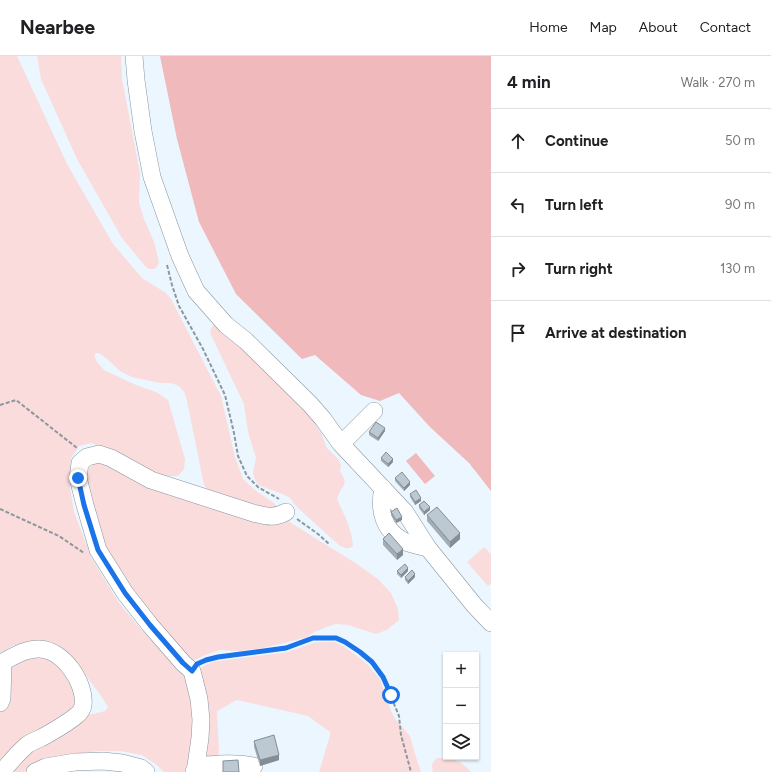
<!DOCTYPE html>
<meta charset="utf-8">
<style>
body{margin:0;font-family:Figtree,sans-serif;background:#f6f6f6;color:#202124}
.controls{position:absolute;right:12px;bottom:12px;display:grid;overflow:hidden;border-radius:0px;box-shadow:0 1px 3px #0004}
.controls button{width:36px;height:36px;display:grid;place-items:center;padding:0;border:0;border-bottom:1px solid #e0e0e0;background:#fff;color:#202124;font:20px sans-serif}
.stop{position:absolute;width:12px;height:12px;margin:-9px;border:3px solid #1a73e8;border-radius:50%;background:#fff}
.stop.end{background:#1a73e8;border-color:#fff;box-shadow:0 1px 4px #0008}
.list{margin:0;padding:0;list-style:none}
h2{display:flex;justify-content:space-between;align-items:center;height:52px;margin:0;padding:0 16px;font-size:17px}
h2 small{font-size:13px;font-weight:400;color:#757577}
.list li{display:grid;grid-template-columns:26px 1fr auto;gap:12px;align-items:center;box-sizing:border-box;height:64px;padding:0 16px;border-top:1px solid #e0e0e0}
.list b{display:block;font-size:15px;white-space:nowrap}
.list em{font-size:13px;font-style:normal;color:#757577}
.icon{flex:none;width:22px;height:22px;fill:none;stroke:currentColor;stroke-width:2;stroke-linecap:round;stroke-linejoin:round}
.map{position:relative;flex:none;width:491px;height:716px;overflow:hidden}
header{display:flex;align-items:center;gap:24px;box-sizing:border-box;height:56px;padding:0 20px;background:#fff;border-bottom:1px solid #e0e0e0}
header strong{font-size:19px}
nav{display:flex;gap:22px;margin-inline-start:auto;font-size:14px}
main{display:flex}
aside{flex:1;background:#fff}
.map>svg:first-child{display:block}
.green{fill:#fadcdc}
.water{fill:#f0b9bb}
.lines{fill:none;stroke-linecap:round;stroke-linejoin:round}
.minor-casing{stroke:#88959e;stroke-width:18}
.path{stroke:#8f979e;stroke-width:2;stroke-dasharray:4 2;stroke-linecap:butt}
.minor{stroke:#fff;stroke-width:17}
.wall{fill:#a2adb5}
.shaded-wall{fill:#848d93}
.building{fill:#bcc9d2;stroke:#848d93}
.route{stroke:#1a73e8;stroke-width:5}
</style>
<header>
<strong>Nearbee</strong>
<nav><a>Home</a><a>Map</a><a>About</a><a>Contact</a></nav>
</header>
<main>
<div class="map">
<svg width="491" height="716" viewBox="0 0 491 716">
<rect width="100%" height="100%" fill="#ebf6fe"/>
<!-- green -->
<path class="green" d="M0 0H17L67 108 113 188 142 222 166 237 171 243 221 340 230 379 235 401 243 423 256 435 274 447 276 450V454L209 436 204 429 187 345 185 337 180 331 177 329 170 327H160L132 321 120 315 106 302 99 297H96L94 299 97 306 104 314 136 329 156 336 168 344 185 403 184 413 178 420H167L154 416 110 394 91 387 79 390 71 402 69 427 74 456 91 501 119 547 144 577 186 620 196 664 188 716H164L157 709 142 699 120 695H99L72 698 44 705 24 716H8L21 701 88 659 102 656 106 654 108 651 99 637 76 606 27 586 12 590 0 597Z
M37 0H121L122 23 140 117 139 147 144 163 154 186 159 206 157 211 154 213H149L146 211 122 182 77 103 41 23Z
M214 269 218 270 307 356 321 377 327 392 339 404 341 409 340 415C350 431 341 428 337 443 344 458 352 474 353 490L350 492H345L339 489 298 452 289 441 282 438 259 429 255 424 253 417 256 402 248 376 244 348 211 279C210 274 210 272 214 269Z
M98 406 288 465 323 487 354 506 378 523 391 537 398 553 399 564 387 574 376 578 348 569 335 568 314 576 307 581 284 587 263 592 240 595 220 594 205 599 193 605H190L131 533 105 493 87 423C87 413 89 410 98 406Z
M484 491 491 498V527L488 530 467 506Z
M323 586H335L343 590 357 600 368 609 380 623 391 655 396 664 410 680 416 701 421 716H319L320 713 330 679V676L308 660 237 644 217 655 219 697 218 700 207 702 205 700 197 616C203 609 209 607 218 605L288 596 313 587Z
M39 598 56 605 71 630 76 641V649L0 713V656L4 653 11 611 13 609Z
M437 702C452 702 461 704 471 716H433C431 709 432 706 437 702Z"/>
<!-- water -->
<path class="water" d="M160 0H491V435L469 407 430 371 399 337 380 345 361 339 315 299 302 303 236 238 199 166 177 83Z
M416 397 435 420 425 428 406 405Z"/>
<g class="lines">
<defs>
<path id="minor" d="M134 0 136 24 143 75 152 121 180 200 196 235 226 269 246 285 310 348 323 363 341 388 405 456 428 492 474 549 491 567
M341 388 374 355
M383 432C378 455 384 476 406 486 413 489 421 490 428 492
M0 647 2 642 3 606C14 600 27 592 40 593 63 594 86 627 83 649 83 652 80 657 77 659 67 668 53 675 41 682 36 684 31 686 27 689 18 697 10 706 2 716
M196 710C216 708 234 706 254 710
M35 716 46 711 75 706 103 705 122 707 141 712 146 716
M194 716 196 710 200 682 201 664 199 643 192 615 183 607 150 569 125 537 98 494 85 449 78 422 80 407 87 401 99 398 111 402 151 424 253 457C266 460 273 463 286 456"/>
</defs>
<!-- minor casing -->
<use href="#minor" class="minor-casing"/>
<!-- path -->
<path class="path" d="M167 209 172 229 179 250 203 293 225 339 234 377 238 400 247 420 258 431 279 443
M0 349 16 344 77 392
M0 453 59 480 84 497
M297 463 318 478 329 488
M201 606 206 604 218 601 286 592 313 582H336L345 586 360 596 371 606 383 621 399 660 401 679 411 716"/>
<!-- minor -->
<use href="#minor" class="minor"/>
</g>
<!-- wall -->
<path class="wall" d="M385 375 378 385 369 379V376Z
M381 402 393 406 388 411 381 405Z
M395 422 410 429 404 435 395 425Z
M410 438 421 445 415 449 410 441Z
M419 449 430 454 424 459 419 452Z
M391 456 402 464 396 467 391 459Z
M427 459 460 483 450 492 427 465Z
M383 483 403 499 397 504 383 489Z
M397 515H408L401 522 397 518Z
M405 521H415L408 528 405 524Z
M254 685 279 704 260 710 254 691Z"/>
<!-- shaded-wall -->
<path class="shaded-wall" d="M385 372V375L378 385V382Z
M393 403V406L388 411V408Z
M410 426V429L404 435V432Z
M421 442V445L415 449V446Z
M430 451V454L424 459V456Z
M402 461V464L396 467V464Z
M460 477V483L450 492V486Z
M403 493V499L397 504V498Z
M408 512V515L401 522V519Z
M415 518V521L408 528V525Z
M279 699V704L260 710V704Z"/>
<!-- building -->
<path class="building" d="M376 366 385 372 378 382 369 376Z
M386 396 393 403 388 408 381 402Z
M402 416 410 426 404 432 395 422Z
M416 434 421 442 415 446 410 438Z
M424 445 430 451 424 456 419 449Z
M437 451 460 477 450 486 427 459Z
M397 452 402 461 396 464 391 456Z
M389 477 403 493 397 498 383 483Z
M405 508 408 512 401 519 397 515Z
M412 514 415 518 408 525 405 521Z
M274 679 279 699 260 704 254 685Z
M238 704 239 716H223V705Z"/>
<g class="lines">
<!-- route -->
<path class="route" d="M78 422 84 449 98 494 125 537 150 569 183 607 192 615 197 608 206 604 218 601 286 592 313 582H336L345 586 360 596 372 606 383 621 391 639"/>
</g>
</svg>
<div class="controls">
<button>+</button>
<button>−</button>
<button><svg class="icon" aria-label="layers" viewBox="0 0 24 24"><path d="M12 4l9 5-9 5-9-5zM3 14l9 5 9-5"/></svg></button>
</div>
<div class="stop" style="left:391px;top:639px"></div>
<div class="stop end" style="left:78px;top:422px"></div>
</div>
<aside>
<h2>4 min<small>Walk · 270 m</small></h2>
<ul class="list">
<li><svg class="icon" aria-label="ahead" viewBox="0 0 24 24"><path d="M12 20V5M6 11l6-6 6 6"/></svg><div><b>Continue</b></div><em>50 m</em></li>
<li><svg class="icon" aria-label="left" viewBox="0 0 24 24"><path d="M17 20v-9H6M10 6l-5 5 5 5"/></svg><div><b>Turn left</b></div><em>90 m</em></li>
<li><svg class="icon" aria-label="right" viewBox="0 0 24 24"><path d="M7 20v-9h11M14 6l5 5-5 5"/></svg><div><b>Turn right</b></div><em>130 m</em></li>
<li><svg class="icon" aria-label="arrive" viewBox="0 0 24 24"><path d="M6 21V4h12l-3 4 3 4H6"/></svg><div><b>Arrive at destination</b></div></li>
</ul>
</aside>
</main>
